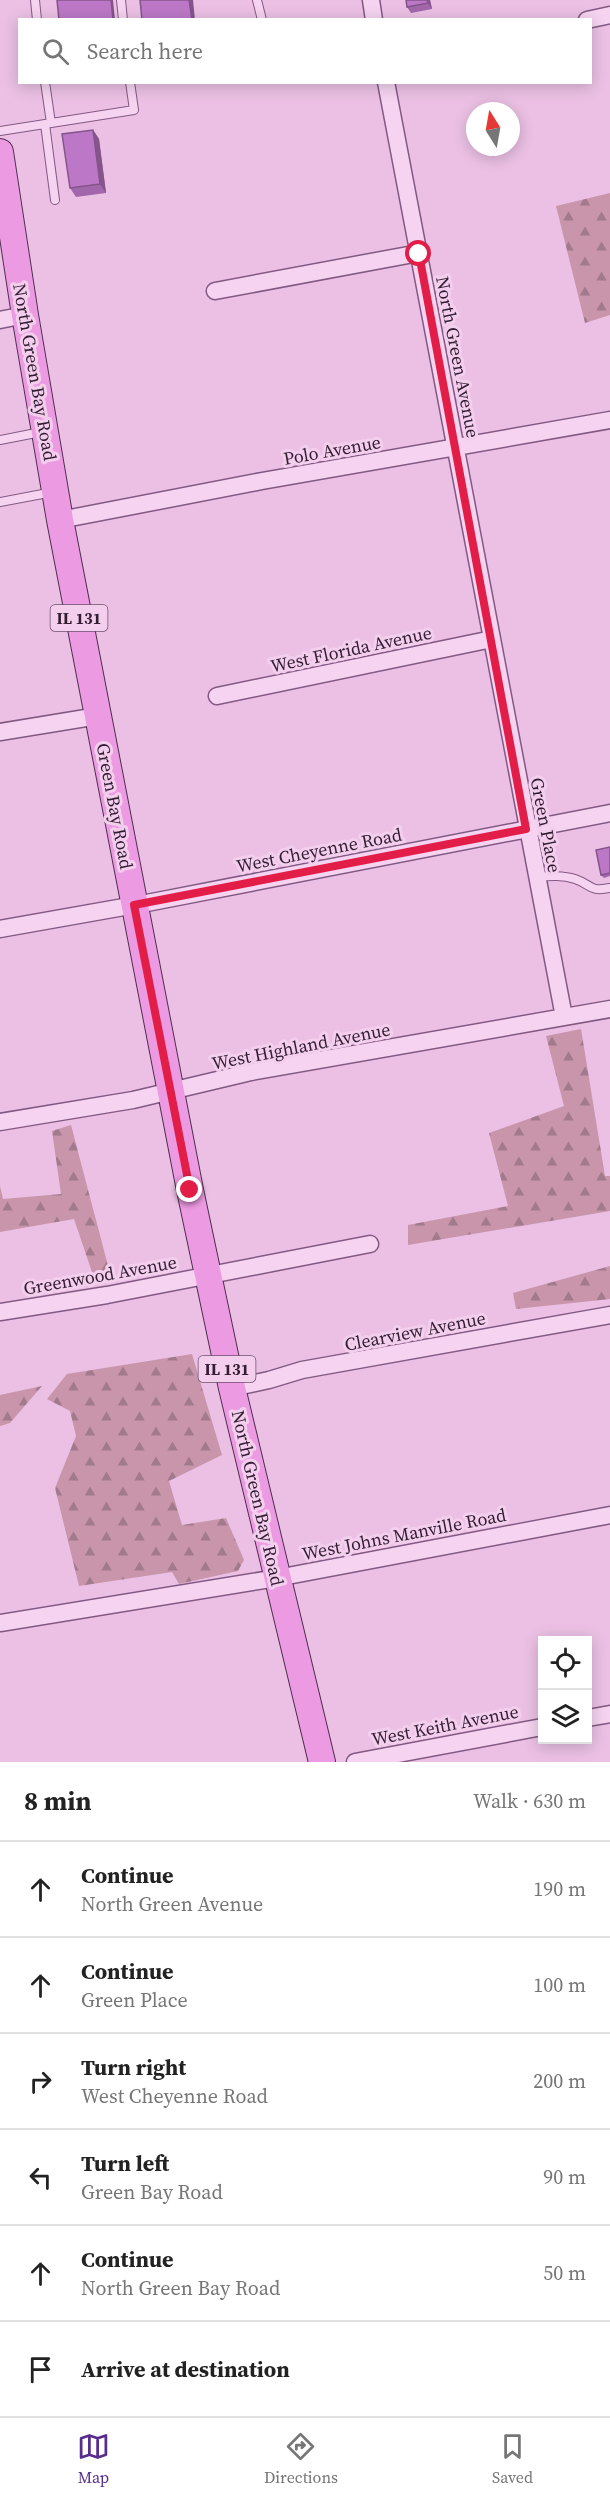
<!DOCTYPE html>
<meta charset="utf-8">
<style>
body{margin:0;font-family:"Source Serif 4",serif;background:#f2f2f2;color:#222}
.controls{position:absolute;right:18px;bottom:18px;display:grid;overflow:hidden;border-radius:0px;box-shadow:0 3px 15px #0003}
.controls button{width:54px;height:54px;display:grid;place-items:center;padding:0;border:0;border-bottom:2px solid #e0e0e0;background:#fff;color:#222;font:30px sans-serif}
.compass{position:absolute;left:466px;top:102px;width:54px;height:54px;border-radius:50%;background:#fff;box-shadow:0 3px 15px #0003;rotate:349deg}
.stop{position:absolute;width:18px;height:18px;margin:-14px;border:4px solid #e11d48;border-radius:50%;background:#fff}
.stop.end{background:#e11d48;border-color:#fff;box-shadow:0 2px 6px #0008}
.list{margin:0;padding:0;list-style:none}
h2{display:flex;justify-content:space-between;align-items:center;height:78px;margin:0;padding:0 24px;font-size:26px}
h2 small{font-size:20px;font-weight:400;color:#767676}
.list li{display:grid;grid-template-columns:39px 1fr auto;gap:18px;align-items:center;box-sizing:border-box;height:96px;padding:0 24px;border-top:2px solid #e0e0e0}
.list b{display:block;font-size:22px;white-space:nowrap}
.list p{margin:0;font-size:20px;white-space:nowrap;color:#767676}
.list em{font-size:20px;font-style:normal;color:#767676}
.icon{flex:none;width:33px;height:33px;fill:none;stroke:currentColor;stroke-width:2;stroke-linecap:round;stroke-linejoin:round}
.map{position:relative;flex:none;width:610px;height:1762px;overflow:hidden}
.search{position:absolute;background:#fff;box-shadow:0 3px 15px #0003;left:18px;right:18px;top:18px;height:66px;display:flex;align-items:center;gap:15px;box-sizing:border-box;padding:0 21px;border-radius:0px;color:#767676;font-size:22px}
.sheet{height:654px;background:#fff}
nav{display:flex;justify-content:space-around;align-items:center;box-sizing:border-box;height:84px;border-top:2px solid #e0e0e0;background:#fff;font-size:16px;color:#767676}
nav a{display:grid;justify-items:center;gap:3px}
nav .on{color:#582d8e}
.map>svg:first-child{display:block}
.forest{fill:url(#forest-firs)}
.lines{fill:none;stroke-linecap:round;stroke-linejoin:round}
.service-casing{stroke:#825983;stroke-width:10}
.minor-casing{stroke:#825983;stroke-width:19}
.primary-casing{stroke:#4e2e50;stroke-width:28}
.service{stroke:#f6d3f1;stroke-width:8}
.minor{stroke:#f6d3f1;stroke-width:16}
.primary{stroke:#ec9ae1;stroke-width:26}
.wall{fill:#a267ab}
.shaded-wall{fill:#84548b}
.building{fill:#bc78c7;stroke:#84548b;stroke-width:1.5}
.route{stroke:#e11d48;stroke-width:8}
.labels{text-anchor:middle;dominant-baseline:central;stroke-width:6;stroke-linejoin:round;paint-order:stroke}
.shield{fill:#f3cfed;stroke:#6c526b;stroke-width:1.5}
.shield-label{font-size:16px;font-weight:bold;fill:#321d33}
.street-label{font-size:18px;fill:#321d33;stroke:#f3cfed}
</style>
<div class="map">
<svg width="610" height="1762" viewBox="0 0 610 1762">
<defs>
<pattern id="forest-firs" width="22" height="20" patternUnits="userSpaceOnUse" patternTransform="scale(1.5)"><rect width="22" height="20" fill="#c895ab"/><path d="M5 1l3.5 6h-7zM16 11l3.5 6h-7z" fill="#a3798c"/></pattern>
</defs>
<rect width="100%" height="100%" fill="#ebc0e4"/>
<!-- forest -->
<path class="forest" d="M610 193V315L585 323 556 206Z
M581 1029 605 1176H610V1211L408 1245V1225L508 1206 489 1133 564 1106 546 1036Z
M71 1125 111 1277 95 1281 74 1219 0 1232V1186L3 1199 61 1194 52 1131Z
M610 1266V1299L516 1309 513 1293Z
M192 1354 222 1455 169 1481 182 1525 226 1518 244 1560 238 1571 179 1584 172 1572 79 1586 55 1488 76 1436 70 1411 47 1399 67 1374Z
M42 1386 10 1423 0 1426V1395Z"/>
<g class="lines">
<defs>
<path id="service" d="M35 0 37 20
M121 0 123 20
M257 0 262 20
M45 82 51 123
M45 124 55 200
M0 131 134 110 130 82
M0 440 41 432
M0 502 53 492
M537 877C550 876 563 875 575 879 593 885 588 892 610 888"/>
<path id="minor" d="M371 0 374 20
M587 20 610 15
M386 82 564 1017
M215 291 419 253
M0 320 25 315
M60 520 262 481 610 420
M217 696 492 639
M0 732 98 716
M0 929 152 902 610 813
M0 1122 133 1100 251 1072 610 1009
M0 1312 107 1295 370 1244
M232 1388 269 1380 302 1370 610 1315
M0 1623 277 1578 610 1515
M588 1718 610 1714
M355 1762 542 1727"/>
<path id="primary" d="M0 152 25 315 60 520 190 1190 232 1388 322 1762"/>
</defs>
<!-- service casing -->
<use href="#service" class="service-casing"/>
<!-- minor casing -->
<use href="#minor" class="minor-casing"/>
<!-- primary casing -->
<use href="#primary" class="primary-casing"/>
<!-- service -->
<use href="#service" class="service"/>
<!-- minor -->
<use href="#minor" class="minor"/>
<!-- primary -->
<use href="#primary" class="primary"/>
</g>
<!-- wall -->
<path class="wall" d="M406 0H430L432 9 411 13 407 7Z
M93 130 99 139 106 193 76 197 70 188Z
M610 847V876L604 878 601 875Z"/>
<!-- shaded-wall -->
<path class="shaded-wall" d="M111 0H113L115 20H113Z
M189 0H193L195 20H192Z
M427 0H430L432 9 428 3Z
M93 130 99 139 106 193 100 184Z"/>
<!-- building -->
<path class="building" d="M57 0H111L113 20H59Z
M140 0H189L192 20H142Z
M406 0H427L428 3 407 7Z
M93 130 100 184 70 188 62 134Z
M610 847V873L601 875 596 850Z"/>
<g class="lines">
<!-- route -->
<path class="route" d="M190 1190 134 905 526 829 419 254"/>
</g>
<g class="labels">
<!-- shield labels -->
<g class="shield">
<rect x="50.5" y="605" width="57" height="26" rx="4.5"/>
<rect x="198.5" y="1356" width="57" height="26" rx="4.5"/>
</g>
<g class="shield-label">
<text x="79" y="618">IL 131</text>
<text x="227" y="1369">IL 131</text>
</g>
<!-- street labels -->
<g class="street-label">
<text transform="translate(458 357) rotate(79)">North Green Avenue</text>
<text transform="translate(35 372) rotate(80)">North Green Bay Road</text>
<text transform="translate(332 450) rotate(-10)">Polo Avenue</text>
<text transform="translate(351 649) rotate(-12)">West Florida Avenue</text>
<text transform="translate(115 806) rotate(79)">Green Bay Road</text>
<text transform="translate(546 825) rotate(79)">Green Place</text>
<text transform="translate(319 850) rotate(-11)">West Cheyenne Road</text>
<text transform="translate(301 1046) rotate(-11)">West Highland Avenue</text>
<text transform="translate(100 1275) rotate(-10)">Greenwood Avenue</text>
<text transform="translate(415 1331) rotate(-11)">Clearview Avenue</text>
<text transform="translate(258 1498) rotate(77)">North Green Bay Road</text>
<text transform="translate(404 1534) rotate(-11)">West Johns Manville Road</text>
<text transform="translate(445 1725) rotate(-11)">West Keith Avenue</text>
</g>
</g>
</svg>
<div class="controls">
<button><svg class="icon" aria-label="locate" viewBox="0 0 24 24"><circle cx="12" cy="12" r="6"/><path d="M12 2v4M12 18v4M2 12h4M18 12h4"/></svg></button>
<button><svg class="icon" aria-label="layers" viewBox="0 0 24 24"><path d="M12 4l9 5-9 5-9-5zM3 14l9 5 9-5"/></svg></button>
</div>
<svg class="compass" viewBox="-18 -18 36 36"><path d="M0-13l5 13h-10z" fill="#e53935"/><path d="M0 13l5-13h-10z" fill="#767676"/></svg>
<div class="stop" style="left:419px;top:254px"></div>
<div class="stop end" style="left:190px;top:1190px"></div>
<div class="search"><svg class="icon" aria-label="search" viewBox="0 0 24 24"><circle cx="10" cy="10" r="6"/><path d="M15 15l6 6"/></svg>Search here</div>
</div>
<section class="sheet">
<h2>8 min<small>Walk · 630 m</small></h2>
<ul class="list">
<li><svg class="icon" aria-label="ahead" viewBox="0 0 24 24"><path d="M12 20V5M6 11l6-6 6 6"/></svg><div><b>Continue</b><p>North Green Avenue</p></div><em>190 m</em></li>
<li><svg class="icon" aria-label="ahead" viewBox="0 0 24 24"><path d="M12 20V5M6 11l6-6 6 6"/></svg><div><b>Continue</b><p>Green Place</p></div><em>100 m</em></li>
<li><svg class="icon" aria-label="right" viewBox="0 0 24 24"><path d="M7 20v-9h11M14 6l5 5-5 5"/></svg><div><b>Turn right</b><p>West Cheyenne Road</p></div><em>200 m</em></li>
<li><svg class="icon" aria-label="left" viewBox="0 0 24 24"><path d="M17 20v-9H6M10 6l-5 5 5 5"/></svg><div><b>Turn left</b><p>Green Bay Road</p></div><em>90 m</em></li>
<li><svg class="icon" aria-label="ahead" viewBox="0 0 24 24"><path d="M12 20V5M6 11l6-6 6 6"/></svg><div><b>Continue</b><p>North Green Bay Road</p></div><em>50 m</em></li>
<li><svg class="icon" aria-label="arrive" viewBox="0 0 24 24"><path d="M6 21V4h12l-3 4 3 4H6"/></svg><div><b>Arrive at destination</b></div></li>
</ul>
</section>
<nav>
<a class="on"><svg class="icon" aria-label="map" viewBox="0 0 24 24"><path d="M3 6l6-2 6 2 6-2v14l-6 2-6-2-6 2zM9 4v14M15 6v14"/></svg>Map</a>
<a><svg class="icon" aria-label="directions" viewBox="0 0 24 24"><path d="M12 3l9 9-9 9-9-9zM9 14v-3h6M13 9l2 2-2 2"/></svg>Directions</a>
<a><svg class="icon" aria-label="saved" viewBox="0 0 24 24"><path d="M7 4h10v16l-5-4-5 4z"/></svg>Saved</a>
</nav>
